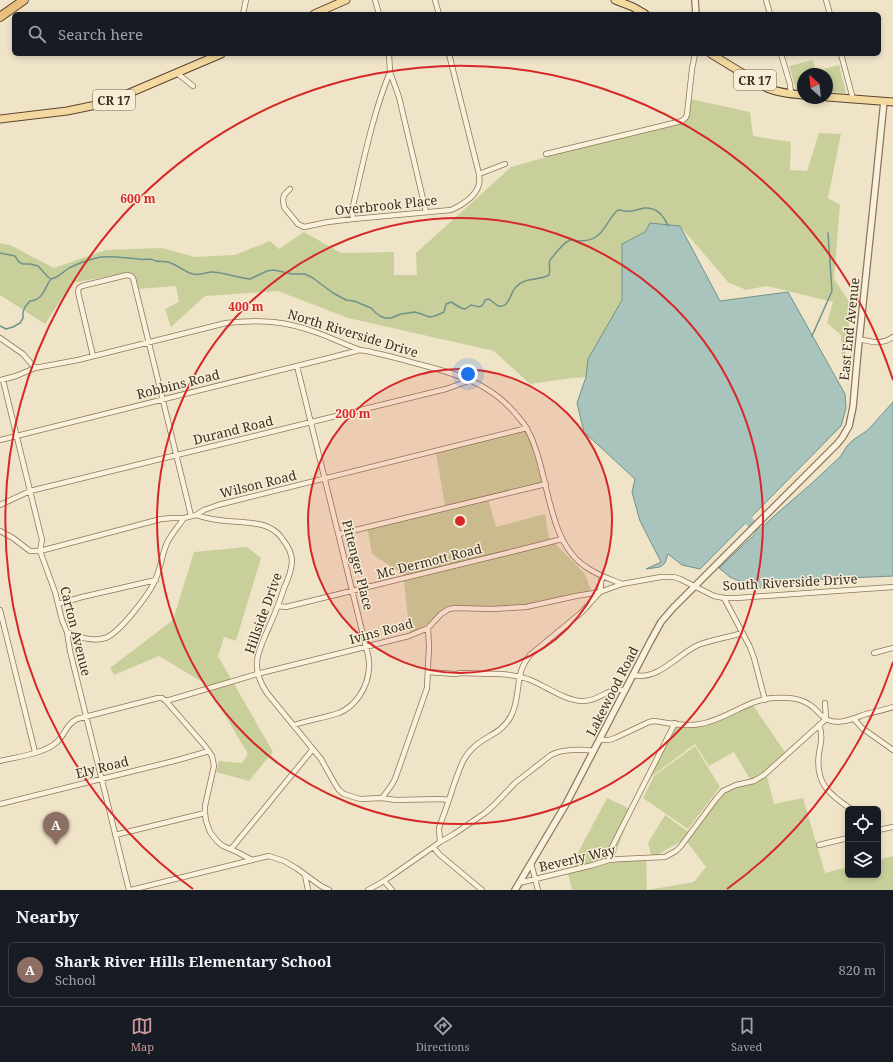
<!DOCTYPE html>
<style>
body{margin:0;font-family:"Noto Serif",serif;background:#20242c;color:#f1f3f6}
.controls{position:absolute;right:12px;bottom:12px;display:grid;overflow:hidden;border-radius:6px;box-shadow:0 2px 6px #0003}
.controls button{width:36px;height:36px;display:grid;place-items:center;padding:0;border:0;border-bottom:1px solid #363941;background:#171b24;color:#f1f3f6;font:20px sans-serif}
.compass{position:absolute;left:797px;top:68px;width:36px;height:36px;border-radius:50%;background:#171b24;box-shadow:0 2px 6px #0003;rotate:333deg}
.you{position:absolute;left:468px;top:374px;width:14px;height:14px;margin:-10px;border:3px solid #fff;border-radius:50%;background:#1a73e8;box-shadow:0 0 0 6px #1a73e833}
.badge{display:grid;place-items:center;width:26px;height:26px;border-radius:50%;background:#cc999b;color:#fff;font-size:13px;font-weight:700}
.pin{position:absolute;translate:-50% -33px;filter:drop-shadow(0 1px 2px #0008)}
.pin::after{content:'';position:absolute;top:21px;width:14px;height:12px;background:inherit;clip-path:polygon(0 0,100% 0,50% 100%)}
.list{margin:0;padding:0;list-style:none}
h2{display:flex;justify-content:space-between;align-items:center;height:52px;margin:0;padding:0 16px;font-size:17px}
h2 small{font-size:13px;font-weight:400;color:#9ea1a6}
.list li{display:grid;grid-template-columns:26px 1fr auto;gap:12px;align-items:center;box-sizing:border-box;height:56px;margin:0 8px 8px;padding:0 8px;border:1px solid #363941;border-radius:6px}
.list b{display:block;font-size:15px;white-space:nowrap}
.list p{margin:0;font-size:13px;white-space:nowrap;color:#9ea1a6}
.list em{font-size:13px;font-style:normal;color:#9ea1a6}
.icon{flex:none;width:22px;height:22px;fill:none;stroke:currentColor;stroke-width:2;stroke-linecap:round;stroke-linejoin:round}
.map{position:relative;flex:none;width:893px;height:890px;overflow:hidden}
.search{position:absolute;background:#171b24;box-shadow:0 2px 6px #0003;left:12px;right:12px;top:12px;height:44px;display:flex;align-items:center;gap:10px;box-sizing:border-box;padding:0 14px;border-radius:6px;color:#9ea1a6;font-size:15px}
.sheet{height:116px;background:#171b24}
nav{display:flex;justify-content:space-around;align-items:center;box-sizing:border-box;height:56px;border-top:1px solid #363941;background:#171b24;font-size:11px;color:#9ea1a6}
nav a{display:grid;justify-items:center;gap:2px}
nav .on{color:#cc999b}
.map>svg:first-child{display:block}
.green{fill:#c9cf9b}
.water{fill:#a9c4bc;stroke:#6f938a}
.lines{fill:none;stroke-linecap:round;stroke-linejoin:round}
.stream{stroke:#6f938a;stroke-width:1.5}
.river{stroke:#a9c4bc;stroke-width:9}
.minor-casing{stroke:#8d765c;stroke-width:6}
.tertiary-casing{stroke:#8d765c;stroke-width:8}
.primary-casing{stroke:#5b4430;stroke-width:9}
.trunk-casing{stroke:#5b4430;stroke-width:10}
.minor{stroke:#faf1dc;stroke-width:4.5}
.tertiary{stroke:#faf1dc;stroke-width:5.5}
.primary{stroke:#f3d9a0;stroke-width:7}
.trunk{stroke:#eabe7c;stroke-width:8}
.ring{fill:none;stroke:#d62828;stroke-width:2}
.labels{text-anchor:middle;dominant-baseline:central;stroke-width:3;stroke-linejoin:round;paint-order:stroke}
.shield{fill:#f7eed8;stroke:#756857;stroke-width:1}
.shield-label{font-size:12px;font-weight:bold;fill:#3d2e20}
.street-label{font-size:13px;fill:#3d2e20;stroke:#f7eed8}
.centre{fill:#d62828;stroke:#f7eed8;stroke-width:2}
.ring-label{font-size:12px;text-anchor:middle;font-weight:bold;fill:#d62828;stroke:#f7eed8;stroke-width:3;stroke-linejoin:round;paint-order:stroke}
</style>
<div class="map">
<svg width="893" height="890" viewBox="0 0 893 890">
<rect width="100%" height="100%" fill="#f0e4c8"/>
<!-- green -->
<path class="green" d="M813 60 816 71 839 65 846 93 827 92V74H803V90L796 89 789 66Z
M690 99 750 112 753 136 791 142 790 170 807 171 819 133 841 134 828 198 840 205 834 279 851 304 843 378 841 335 827 323 833 302 767 286 746 290 728 282 680 226 645 232 622 245V300L588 359 586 377 572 378 530 384 494 351 348 318 278 291 205 296 171 327 165 309 179 302 176 286 138 289 126 273 72 283 45 324 0 295V243L10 245 54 268 106 250 162 248 195 257 235 255 270 241 279 249 304 232 341 253 394 252V275H417L416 253 511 167 564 152 649 132 686 121Z
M528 429 539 451 546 483 488 498 496 527 545 514 549 537 585 574 591 590 517 608 455 606 410 635 403 574 372 554 367 526 445 506 436 453Z
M247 547 261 558 236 641 224 637 218 656 273 752 249 781 216 772 219 761 242 763 248 754 207 685 159 656 114 675 110 668 173 620 194 552Z
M752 704 787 755 766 773 774 804 803 798 825 873 848 867V875H878V860L893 856V890H648L694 882 706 867 685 839 652 858 648 843 665 815 690 833 724 790 751 781 734 752 709 766 695 744 648 779 675 724H705Z
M695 746 720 787 688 829 643 798 654 776Z
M607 798 632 810 612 863 646 859 647 890H572L568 874 576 871 574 860Z"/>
<!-- water -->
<path class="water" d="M650 223 680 226 720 301 788 292 845 394 846 408 841 426 700 569 682 565 668 554 665 563 660 567 646 569 661 562 640 521 632 492 635 479 584 432 577 403 586 377 588 359 622 300V244L645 232Z
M893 402V576L824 579 761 588 744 583 730 577 719 568 774 516 811 484 840 457 847 446 853 440 868 430Z"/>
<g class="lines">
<!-- stream -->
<path class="stream" d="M0 253 15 256 19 262 23 264H30L38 266 48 277 51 279
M0 326 6 329 13 327 20 323 23 318V312L25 307 30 301C44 300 44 288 51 279 58 278 63 272 69 268 79 263 91 259 101 257 114 256 125 258 138 259 142 260 146 259 150 259 156 260 151 260 156 261 160 262 164 261 168 262 178 265 184 272 193 274 203 276 207 271 214 272 226 273 238 278 250 279L267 271 274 270 292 274H305L313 278 333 293 346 300 354 301 371 308 376 313 380 316 385 318H391L401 314 415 312 430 317 435 316 444 312 446 304 451 302 461 308 465 309 471 305C479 307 482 309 485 300L489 299 498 306C510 308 509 294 516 287 524 277 539 281 549 275 551 270 548 264 550 260 554 255 564 242 570 240 573 239 575 241 579 241 585 241 592 240 597 236 606 230 609 217 618 210 623 210 627 212 631 211 635 211 640 209 644 208 657 207 664 216 668 226
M812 336 832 291 828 233"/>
<!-- river -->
<path class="river" d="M740 511 758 531 768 537"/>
<defs>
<path id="minor" d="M375 0 379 14
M435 0 439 14
M766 0 770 14
M826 0 830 14
M243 14 246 0
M389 54 390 72 399 97 426 212
M781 54 790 84 791 94
M841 54 853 99
M177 73 193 86
M546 154 682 121 686 117 687 114 692 69 695 54
M479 174 505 164
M290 189 284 195 283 200 284 207 298 224 304 227 328 222 353 219 451 210C462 205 476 197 479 184 480 181 479 177 479 174L449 54
M353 219 352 210C363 164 372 116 390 72
M0 338 23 354 35 368 78 360 226 323C260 319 286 321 318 333 332 338 346 345 360 350 365 351 370 351 375 353 391 356 406 361 422 365 457 374 489 383 514 412 518 417 524 423 527 429 550 470 545 540 586 567 597 575 610 579 622 584
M859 339C871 342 882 345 893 337
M93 356 78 292 79 288 82 286 127 275 131 276 133 278 188 503 191 516
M1 380 16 376 35 368
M3 380 42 540 40 551 55 592 62 620 67 632 70 651 129 890
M0 440 329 358 360 350
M0 505 30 491 446 389 471 380
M196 515C210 520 225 521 241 522 251 523 261 523 270 528 276 531 280 535 283 540 288 546 292 554 292 562 291 571 288 580 284 588 279 605 272 620 265 636 262 644 257 654 257 662 256 674 261 684 267 693L321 759 335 784 339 790 344 794 360 799 382 798 396 800 440 799 449 800
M0 531 13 538 30 551H40L161 519 173 518H184L196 515 204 510 218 505 527 428
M339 534 546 484
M724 598 750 647 754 658 765 700
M58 604 82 597 156 580
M278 606 286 607 519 550 562 539
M0 610 35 752
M67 632C80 637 91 642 105 638 119 634 151 592 156 578 161 567 162 554 167 543 171 534 179 526 184 518
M874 653 893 648
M428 672 455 674 461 673C483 674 506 672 528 679 544 685 564 700 581 701 593 702 603 694 613 690 617 689 621 690 625 690
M633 675C658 681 677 655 698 645 711 640 729 637 743 633
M166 701 257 674 409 636 428 628 441 614 449 609 455 608 491 609 526 607 576 596 600 592 622 584 661 577H674L680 579 714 596 724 598H737L893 587
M854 719 862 728 893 750
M294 725C308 720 324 718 339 713 356 706 368 687 369 668 370 661 368 654 366 647L297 366
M819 725C823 736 821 742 819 753 815 782 828 794 851 809
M600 740H609L615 738 649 722 654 721C669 723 685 727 700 724 726 720 748 699 774 698 789 697 803 698 814 708 818 712 823 718 828 720 841 725 854 718 866 714 875 712 884 710 893 707
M0 761C16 757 44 754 57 742 66 734 65 725 77 719L158 698H162L166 701 205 746 212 756 214 766 205 806V813L206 821 210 832 217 841 223 846 237 852 252 860 269 856 284 861 296 868 321 886 329 890
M382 798 391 786 395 779 427 688 429 646 428 628
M0 804 178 760 209 751
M878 830 893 827
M115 835 205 813
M440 842 454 834 485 813 494 805 515 783 551 755C562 749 582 749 594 751
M819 845 848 838
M433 847 440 855 482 890
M231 849 313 749
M609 860 610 851 675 723
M531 863 538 890
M305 875 308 890
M384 881 392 890
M519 883 593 865 609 860 621 859 665 857 676 851 681 846 716 799 723 791 736 785 754 781 764 775 826 719 825 703
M131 890 252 860
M368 890 384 881 433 847 440 842 439 828 440 825C445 811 450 798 454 784 459 772 462 758 472 749 485 735 501 735 511 716 520 699 516 681 523 666 525 662 527 659 530 655L582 612 600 592 602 576"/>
<path id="tertiary" d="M695 0 696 14
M515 890 566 804 650 642 661 622 673 608 837 444 842 438 849 426 853 407 858 351 876 180 884 101"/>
<path id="primary" d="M615 0 633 7 645 14
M314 14 346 0
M711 54 767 88C779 93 790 94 803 95
M827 97 893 102
M0 119 67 111 106 103 221 54"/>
<path id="trunk" d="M0 17 24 0"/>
</defs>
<!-- minor casing -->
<use href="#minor" class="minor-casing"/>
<!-- tertiary casing -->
<use href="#tertiary" class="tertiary-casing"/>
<!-- primary casing -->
<use href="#primary" class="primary-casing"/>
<!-- trunk casing -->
<use href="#trunk" class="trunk-casing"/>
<!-- minor -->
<use href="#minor" class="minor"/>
<!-- tertiary -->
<use href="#tertiary" class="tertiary"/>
<!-- primary -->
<use href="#primary" class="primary"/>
<!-- trunk -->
<use href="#trunk" class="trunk"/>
</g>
<!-- distance rings -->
<circle cx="460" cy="521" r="152" fill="#d62828" fill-opacity=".12"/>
<g class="ring">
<circle cx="460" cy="521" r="152"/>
<circle cx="460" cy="521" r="303"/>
<path d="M893 662A455 455 0 0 1 727 889M193 889A455 455 0 1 1 893 380"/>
</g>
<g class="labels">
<!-- shield labels -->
<g class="shield">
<rect x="734" y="70" width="42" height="20" rx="3"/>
<rect x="93" y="90" width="42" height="20" rx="3"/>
</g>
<g class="shield-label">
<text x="755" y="80">CR 17</text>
<text x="114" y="100">CR 17</text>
</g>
<!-- street labels -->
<g class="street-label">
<text transform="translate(386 205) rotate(-6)">Overbrook Place</text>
<text transform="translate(849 329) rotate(-84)">East End Avenue</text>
<text transform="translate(353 333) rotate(17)">North Riverside Drive</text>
<text transform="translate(178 384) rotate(-14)">Robbins Road</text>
<text transform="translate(233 430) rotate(-14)">Durand Road</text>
<text transform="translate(258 484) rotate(-14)">Wilson Road</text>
<text transform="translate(429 561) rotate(-14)">Mc Dermott Road</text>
<text transform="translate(358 565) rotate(76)">Pittenger Place</text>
<text transform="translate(790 582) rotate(-3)">South Riverside Drive</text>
<text transform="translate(263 613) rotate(-70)">Hillside Drive</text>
<text transform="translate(76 631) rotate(76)">Carton Avenue</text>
<text transform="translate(381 631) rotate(-15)">Ivins Road</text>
<text transform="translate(612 691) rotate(-63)">Lakewood Road</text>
<text transform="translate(102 767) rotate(-14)">Ely Road</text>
<text transform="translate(577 858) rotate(-13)">Beverly Way</text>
</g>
</g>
<circle cx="460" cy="521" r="6" class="centre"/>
<g class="ring-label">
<text x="138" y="203">600 m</text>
<text x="246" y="311">400 m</text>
<text x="353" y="418">200 m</text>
</g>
</svg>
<div class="controls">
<button><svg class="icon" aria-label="locate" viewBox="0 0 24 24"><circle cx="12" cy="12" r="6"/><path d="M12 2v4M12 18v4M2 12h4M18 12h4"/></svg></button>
<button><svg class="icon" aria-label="layers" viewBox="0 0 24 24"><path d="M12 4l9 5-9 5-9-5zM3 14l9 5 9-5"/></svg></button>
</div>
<svg class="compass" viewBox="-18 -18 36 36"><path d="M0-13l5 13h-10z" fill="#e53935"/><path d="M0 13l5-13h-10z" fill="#9ea1a6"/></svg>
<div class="you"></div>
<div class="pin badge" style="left:56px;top:845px;background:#8d6e63">A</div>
<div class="search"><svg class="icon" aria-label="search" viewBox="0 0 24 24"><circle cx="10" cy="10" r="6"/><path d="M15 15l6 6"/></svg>Search here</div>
</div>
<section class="sheet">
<h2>Nearby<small></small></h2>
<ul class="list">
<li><span class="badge" style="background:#8d6e63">A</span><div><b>Shark River Hills Elementary School</b><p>School</p></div><em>820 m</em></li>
</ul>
</section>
<nav>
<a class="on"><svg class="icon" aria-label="map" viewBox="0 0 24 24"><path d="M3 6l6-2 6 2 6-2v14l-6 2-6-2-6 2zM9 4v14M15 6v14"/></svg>Map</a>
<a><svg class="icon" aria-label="directions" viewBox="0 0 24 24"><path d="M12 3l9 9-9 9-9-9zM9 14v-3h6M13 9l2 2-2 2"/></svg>Directions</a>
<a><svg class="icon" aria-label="saved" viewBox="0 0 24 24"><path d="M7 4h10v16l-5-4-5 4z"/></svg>Saved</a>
</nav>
